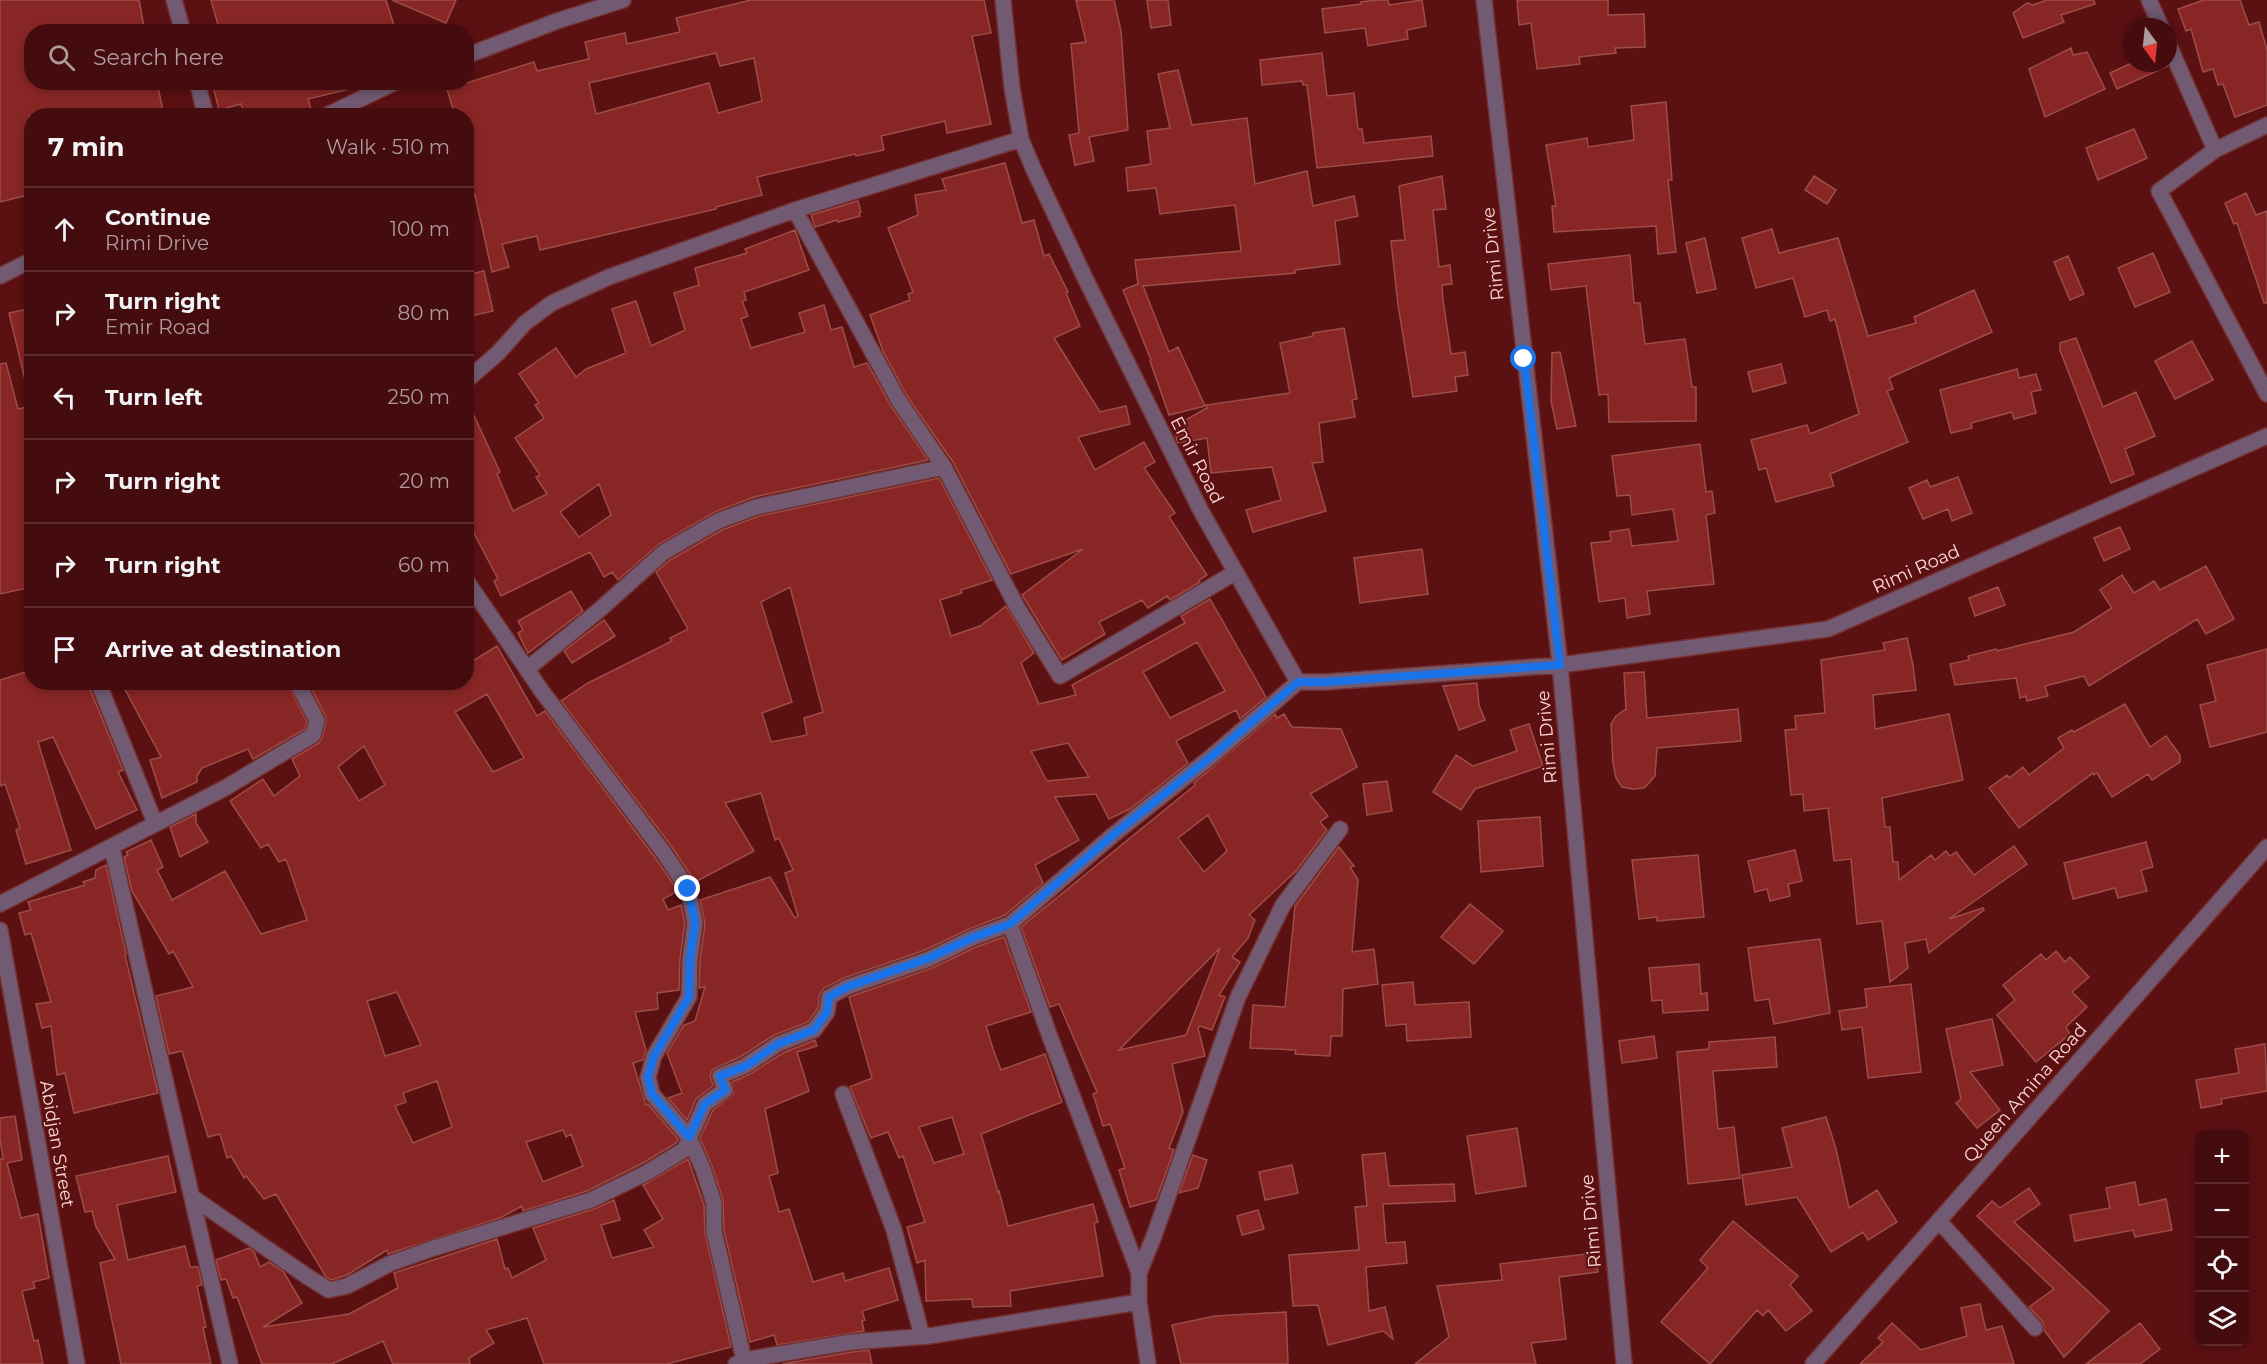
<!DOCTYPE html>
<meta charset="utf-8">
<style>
body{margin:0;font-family:Montserrat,sans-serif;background:#4e1a1c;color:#f1f3f6}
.controls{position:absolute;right:18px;bottom:18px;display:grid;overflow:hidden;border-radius:12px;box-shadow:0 3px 9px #0003}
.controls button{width:54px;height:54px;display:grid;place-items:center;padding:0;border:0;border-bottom:2px solid #5c2c2e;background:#440c0e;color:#f1f3f6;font:30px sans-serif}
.compass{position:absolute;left:2123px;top:18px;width:54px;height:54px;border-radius:50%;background:#440c0e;box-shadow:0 3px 9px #0003;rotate:165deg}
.stop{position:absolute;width:18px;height:18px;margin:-14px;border:4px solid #1a73e8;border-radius:50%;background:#fff}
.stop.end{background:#1a73e8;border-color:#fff;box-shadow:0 2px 6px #0008}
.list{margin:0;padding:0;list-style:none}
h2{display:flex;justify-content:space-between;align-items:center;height:78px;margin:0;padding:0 24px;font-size:26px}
h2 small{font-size:20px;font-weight:400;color:#af9b9e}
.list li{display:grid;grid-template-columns:39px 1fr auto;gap:18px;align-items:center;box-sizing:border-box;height:84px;padding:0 24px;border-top:2px solid #5c2c2e}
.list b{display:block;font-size:22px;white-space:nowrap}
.list p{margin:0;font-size:20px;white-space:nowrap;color:#af9b9e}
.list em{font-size:20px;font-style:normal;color:#af9b9e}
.icon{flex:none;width:33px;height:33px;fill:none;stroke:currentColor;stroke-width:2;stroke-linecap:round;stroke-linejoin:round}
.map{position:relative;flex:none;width:2267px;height:1364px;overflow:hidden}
.search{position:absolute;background:#440c0e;box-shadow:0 3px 9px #0003;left:24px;top:24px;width:450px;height:66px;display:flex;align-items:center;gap:15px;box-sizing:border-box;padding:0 21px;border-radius:24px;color:#af9b9e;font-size:22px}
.panel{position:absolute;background:#440c0e;box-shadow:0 3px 9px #0003;left:24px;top:108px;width:450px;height:582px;border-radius:24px}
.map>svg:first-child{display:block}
.building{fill:#882625;stroke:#9d4d48;stroke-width:1.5;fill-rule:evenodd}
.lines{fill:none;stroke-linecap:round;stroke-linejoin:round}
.minor-casing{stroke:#753031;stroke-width:18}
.minor{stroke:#715a72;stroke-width:15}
.route{stroke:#1a73e8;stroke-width:8}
.labels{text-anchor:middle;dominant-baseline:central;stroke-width:4.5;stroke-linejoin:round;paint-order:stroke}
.street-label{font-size:18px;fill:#fdd8d4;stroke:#5b1012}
</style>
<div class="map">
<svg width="2267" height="1364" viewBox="0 0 2267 1364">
<rect width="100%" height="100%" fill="#5b1012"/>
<!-- building -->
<path class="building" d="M0 0H139L145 32H32V82H157L164 116H29L32 125V194L0 202Z
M211 0H386L396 32H220Z
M392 0H456L446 23Z
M751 0H984L991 33 972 36 991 124 947 133 945 121 881 136 884 150 856 156 855 154 757 177 762 195 716 207V209L540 250 537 236 502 244 509 267 492 272 475 195 466 197V116H455L447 89 534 62 537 71 589 59 585 42 625 33 627 44 680 32 676 18ZM716 53 720 66 754 58 762 101 718 113 709 83 596 114 589 83Z
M1076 0H1114L1121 31 1128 130 1089 137 1094 161 1075 165 1069 135 1079 133 1071 44 1086 42Z
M1147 0H1168L1171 25 1151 28Z
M1376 0H1388L1389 5 1422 0 1426 26 1407 30 1408 39 1368 46 1365 28 1325 33 1322 9 1361 4V2Z
M1517 0H1608V15L1644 14 1645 47 1615 48 1616 53 1579 57 1580 64 1537 69 1531 23 1519 25Z
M2047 0H2094L2095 4 2061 15 2064 22 2023 38 2013 13 2027 3 2033 5Z
M2204 0H2240L2249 25 2259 22 2267 50V105L2235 117 2223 84 2218 85 2213 69 2203 72 2191 29 2186 31 2178 9Z
M2071 48 2073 55 2087 52 2105 89 2045 117 2029 69Z
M1322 53 1327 96 1354 93 1358 129H1362L1364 143 1431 136 1433 156 1317 168 1307 85H1303L1302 81 1262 85 1260 60Z
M2132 63H2166L2168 66 2117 89 2110 73Z
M1178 70 1192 125 1247 118 1255 184 1307 171 1313 206 1354 196 1358 216 1335 221 1340 264 1295 270V273L1143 286 1169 352 1178 347 1205 406 1169 415 1150 361 1151 360 1123 290 1138 284 1135 260 1241 251 1235 205 1160 214 1156 188 1128 191 1126 168 1151 164 1147 131 1170 128 1158 74Z
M212 82H349L350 89 308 99 313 116H244L241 104 219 110Z
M1666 102 1672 180H1668L1676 252 1658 254 1656 226 1554 232 1552 206H1556L1546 145 1587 138 1588 147 1634 140 1631 106Z
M2134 129 2147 158 2098 180 2086 148Z
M1005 163 1022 223 1034 220 1044 256 1049 254 1068 292 1066 293 1080 326 1054 338 1100 412 1126 406 1130 424 1078 437 1095 470 1144 442 1155 462 1144 468 1175 513 1169 517 1207 575 1199 580 1200 582 1170 600 1167 596 1148 608 1142 600 1099 622 1105 634 1062 660 1022 595 1083 549 1011 574 953 462 907 396 883 351 870 315 910 300 908 294 913 292 888 228 918 215 915 195 946 190 942 179Z
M1442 176 1446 209 1433 210 1439 267 1450 265 1452 284 1442 285 1443 300 1451 354 1465 352 1468 375 1455 377 1457 391 1413 397 1398 305 1391 241 1405 240 1399 186Z
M1814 176 1836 190 1827 204 1805 190Z
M2246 193 2256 215 2267 211V303H2264L2237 223 2234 224 2225 203Z
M858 201 861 212 859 213 860 216 838 222 837 220 815 227 811 215Z
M1772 229 1779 253 1838 238 1868 336 1916 323 1914 317 1974 290 1992 332 1889 378 1893 389 1887 391 1908 442 1830 474 1834 486 1776 502 1766 468 1759 470 1751 440 1807 425 1810 434 1859 414 1835 319 1830 321 1827 310 1805 317 1793 278 1756 288 1742 238Z
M795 230 809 270 744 292 746 300 742 301 748 316 741 319 751 348 805 332 799 313 824 305 831 330 842 327 854 367 867 363 891 406 928 460 754 497 715 512 659 544 618 580 612 572 604 577 590 552 501 596 494 581 498 579 466 518V514L472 512 466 499V398L500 472 497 474 513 511 547 494 536 477 540 475 515 438 544 418 535 405 539 403 519 374 556 348 576 377 586 369 626 353 612 309 636 301 651 346 685 330 674 293 699 285 695 268 747 253 745 249ZM599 484 611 515 579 537 560 512Z
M1705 238 1716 289 1697 293 1686 243Z
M2153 253 2170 292 2135 307 2118 268Z
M1630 255 1634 303H1640L1645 344 1685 339 1692 387H1696V421L1609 422 1608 394 1599 395 1586 286 1551 290 1548 264Z
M2068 256 2084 294 2070 300 2054 262Z
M484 271 493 311 466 317V275Z
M32 308V380H25L9 313Z
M1344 328 1357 399 1352 400 1355 417 1319 423 1323 462 1312 463 1326 511 1253 532 1246 510 1281 500 1272 467 1211 473 1207 438 1178 443 1173 427 1207 408 1206 405 1290 393 1280 343 1313 336V333Z
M2076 338 2103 407 2136 392 2155 436 2125 449 2134 474 2111 483 2060 350V343Z
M2192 341 2213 380 2175 399 2155 361Z
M1560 352 1576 426 1557 429 1551 401 1552 353Z
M6 363 18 409 32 406V587L0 594V364Z
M1781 364 1786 383 1753 392 1748 372Z
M2017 369 2019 378 2036 374 2041 390 2031 392 2036 413 2014 419 2012 412 1971 423 1972 428 1951 433 1940 390Z
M1700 444 1706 492 1712 491 1715 513 1706 515 1714 584 1647 591 1650 614 1627 618 1625 598 1599 602 1591 543 1611 541 1610 532 1629 529 1632 546 1678 541 1673 509 1632 515 1630 495 1617 496 1612 456Z
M1958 477 1972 513 1952 521 1948 509 1923 519 1909 488 1927 480 1930 487Z
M939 478 992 580 961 590 962 593 940 600 951 636 980 626 1006 606 1034 653 1021 663 1039 704 1076 695 1072 685 1185 623 1181 616 1210 599 1266 697 1240 719 1236 710 1176 741 1188 763 1130 809 1109 819 1096 794 1055 797 1079 840 1035 865 1043 883 1005 915 969 929 925 950 844 978 824 988 819 995 818 1008 808 1022 774 1035 740 1057 713 1069 710 1075 713 1086 696 1099 687 1120 668 1098 682 1093 667 1053 684 1025 695 1021 705 987 699 988 700 960 705 924 700 900 770 877 795 918 798 916 785 873 793 870 779 838 775 840 761 793 725 803 754 851 695 882 672 847 561 701 588 683 672 641 670 638 688 629 656 572 670 560 722 530 759 516ZM790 587 823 712 804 718 807 735 771 742 762 713 792 702 761 602ZM1197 642 1225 691 1170 718 1143 672ZM1068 743 1089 777 1047 781 1031 751Z
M2120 527 2130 549 2104 561 2094 538Z
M1422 549 1428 594 1360 603 1354 558Z
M2206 566 2234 619 2206 634 2197 619 2089 686 2084 676 2045 686 2048 696 2027 701 2026 696 2020 698 2016 678 1955 685 1950 664 1969 660 1968 656 1996 649 1997 651 2074 632 2112 608 2100 590 2122 575 2134 593 2154 581 2160 590Z
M1998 587 2005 605 1975 616 1969 598Z
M571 591 583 611 528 653 518 633 523 630 518 621Z
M604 620 615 636 572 663 564 651Z
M1907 638 1913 665 1916 690 1873 695 1875 729 1949 714 1963 780 1882 798 1885 827H1890L1893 862H1898L1899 880 1931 855 1935 860 1946 851 1950 856 1956 852 1974 875 2014 846 2027 864 1949 919 1983 908 1984 910 1929 953 1926 939 1905 943 1908 968 1890 982 1882 921 1857 924 1851 859 1834 861 1828 808 1804 811 1803 794 1791 795 1785 730 1796 729 1795 716 1825 713 1821 660 1885 650 1883 643Z
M497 646 537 716 545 711 656 859 678 891 663 899 668 910 681 905 685 923 680 958 679 990 657 993 658 1009 635 1012 646 1050 643 1060 633 1063 646 1105 648 1104 678 1139 676 1143 643 1163 587 1191 523 1211 522 1206 500 1218 388 1254 387 1250 347 1275 331 1280 326 1277 276 1194 264 1199 246 1176 244 1178 231 1156 227 1158 220 1134 208 1137 182 1051 169 1054 156 996 193 987 173 951 169 954 132 891 124 857 128 855 126 852 151 840 163 867 157 870 172 900 225 871 261 934 307 920 286 859 279 862 268 844 261 848 230 801 263 779 274 796 300 776 292 759 319 743 322 738 326 723V717L308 682H466V665ZM487 694 524 758 493 772 455 712ZM364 746 385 785 359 801 338 767ZM397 992 421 1045 385 1056 367 1001ZM437 1081 452 1127 413 1143 395 1106 406 1102 403 1093ZM563 1130 566 1137 571 1134 583 1166 543 1182 526 1142Z
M2267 649V732L2210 747 2200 705 2216 701 2207 665Z
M32 670V682H87L123 770 118 772 137 810 96 829 53 737 38 742 71 850 26 864 16 830 20 828 5 784 0 786V680Z
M1644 672 1647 718 1738 709 1741 741 1657 748 1655 776 1650 782 1644 788 1633 789 1622 787 1616 778 1613 763 1611 724 1616 716 1626 709 1624 673Z
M121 682H287L307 722 305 729 253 759 248 749 202 768 197 776V782L162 798 150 760 161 757Z
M1477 683 1479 705 1485 720 1459 730 1443 686Z
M2125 704 2150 747 2166 736 2180 755V762L2152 780 2148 774 2112 797 2097 773 2094 775 2093 773 2019 828 1989 788 2007 775 2009 778 2023 767 2029 775 2064 748 2058 738 2072 730 2074 732Z
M1275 714 1277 718 1284 714 1292 727 1341 729 1357 767 1310 794 1328 816 1320 822 1327 830 1296 871 1249 915 1255 920 1248 938 1232 957 1240 962 1219 995 1225 997 1212 1030 1200 1026 1198 1028 1205 1056 1172 1064 1183 1112 1169 1148 1174 1150 1156 1200 1130 1207 1119 1170 1125 1168 1110 1124 1103 1126 1093 1094 1097 1092 1059 1004 1050 1007 1021 927 1195 785 1194 783ZM1208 815 1227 851 1204 872 1178 838ZM1220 948 1186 1035 1119 1050Z
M1529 724 1543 766 1475 789 1461 810 1433 792 1456 755 1473 766 1517 751 1510 730Z
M1387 781 1392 811 1367 815 1363 784Z
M196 814V823L208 842 180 857 170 827Z
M1540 817 1543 866 1481 872 1478 821Z
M2146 842 2153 867 2141 870 2147 891 2118 898 2115 888 2073 899 2064 863Z
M1339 847 1354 866 1350 867 1358 880 1352 952 1374 949 1378 984 1343 989 1342 1036H1331L1330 1056 1295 1054 1296 1050 1250 1048 1253 1005 1285 1007 1295 906Z
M1795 850 1802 881 1788 884 1790 896 1770 901 1767 889 1755 892 1748 861Z
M1698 855 1704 917 1657 921V917L1639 919 1632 860Z
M106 865 126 954 125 955 158 1093 74 1113 65 1073 57 1075 51 1026 42 1028 36 1004 51 1002 31 933 25 935 19 913 31 910 28 902 85 885 83 882 95 878 96 870Z
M1470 904 1503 931 1474 964 1441 937Z
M1004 937 1031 1012 986 1026 993 1049 1001 1070 1045 1054 1062 1102 981 1134 998 1192 999 1191 1008 1226 1093 1204 1098 1222 1094 1223 1103 1276 1010 1291 1011 1306 973 1307 972 1299 926 1301 925 1260 917 1263 907 1227 925 1222 903 1156 899 1158 888 1132 871 1138 850 1087 872 1078 849 997 932 968 976 947ZM952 1117 964 1154 934 1163 919 1127Z
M1820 939 1830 1013 1774 1024 1769 999 1755 1001 1748 948Z
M2056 951 2065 962 2070 957 2089 977 2072 992 2087 1007 2066 1027 2070 1034 2036 1062 1997 1015 2015 1000 2003 985 2041 954 2046 960Z
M1699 964 1701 994 1707 993 1708 1010 1663 1013 1662 1000 1652 1001 1649 968Z
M1413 982 1415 1005 1469 1002 1471 1037 1407 1041 1406 1024 1386 1026 1382 985Z
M1911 984 1921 1072 1868 1078 1862 1027 1842 1030 1839 1011 1867 1007 1865 989Z
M1992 1019 2003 1065 1970 1072 2000 1110 1977 1128 1956 1103 1961 1099 1946 1029Z
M1654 1036 1657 1058 1622 1063 1619 1041Z
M1775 1037 1777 1067 1713 1071 1718 1129 1734 1127 1740 1178 1688 1184 1677 1052 1709 1049V1042Z
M815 1040 817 1046 797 1052 809 1091 765 1109 778 1173 769 1176 779 1212 789 1209 813 1282 843 1273 845 1281 889 1268 898 1300 862 1311 865 1320 862 1321 864 1331 777 1345 774 1335 750 1342 724 1230 723 1200 712 1166 700 1138 713 1110 734 1094 732 1082 750 1074 783 1053Z
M2265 1044 2267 1091 2221 1099 2222 1104 2201 1108 2196 1080 2239 1073 2235 1049Z
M15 1116 22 1160 7 1163 21 1218 38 1214 49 1278 33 1282 35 1288 22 1291 34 1341 38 1340 43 1364H0V1159H3L0 1139V1118Z
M1826 1117 1836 1149 1849 1208 1877 1190 1897 1222 1868 1240 1863 1232 1831 1252 1797 1197 1746 1205 1742 1175 1792 1167 1782 1128Z
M1517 1128 1526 1186 1476 1194 1467 1136Z
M1385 1153 1389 1186 1454 1184 1455 1201 1383 1204 1386 1243 1405 1242 1407 1263 1366 1267 1369 1311 1385 1307 1393 1339 1383 1331 1328 1345 1318 1305 1293 1306 1289 1255 1359 1250 1355 1207 1367 1206 1362 1155Z
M1193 1155 1207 1160 1198 1188 1179 1193Z
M168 1156 176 1192 117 1205 128 1260 185 1246 190 1267H198L202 1285 197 1286 206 1327 203 1328 211 1364H121L100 1263 115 1259 96 1227 92 1211 85 1212 76 1176Z
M688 1159 704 1205 705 1233 731 1347 667 1364H544L527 1318 486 1330 494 1343 469 1358 470 1364H393L383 1341 332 1364H262L237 1297 233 1298 226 1279 221 1280 216 1260 249 1248 254 1252 260 1267 269 1262 283 1271 302 1303 263 1327 349 1314 398 1288 394 1273 497 1239 505 1269 508 1268 512 1278 546 1260 533 1228 594 1209 614 1200 620 1220 601 1225 612 1258 654 1247 644 1230 663 1219 643 1185Z
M1292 1165 1298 1193 1265 1200 1259 1172Z
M2135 1182 2139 1205 2166 1199 2172 1230 2135 1237 2133 1230 2075 1241 2070 1215 2110 1208 2106 1188Z
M2029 1188 2040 1204 2014 1222 2109 1311 2064 1357 2044 1330 2043 1322 2029 1307 2054 1289 1977 1216 1992 1201 2000 1208Z
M1258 1210 1264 1229 1242 1235 1237 1216Z
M1733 1221 1798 1276 1790 1285 1812 1311 1786 1331 1768 1310 1763 1316 1757 1310 1710 1364 1661 1322 1708 1268 1700 1260Z
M1595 1253 1598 1272 1559 1277 1566 1339 1531 1343 1536 1364H1415L1449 1337 1437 1286 1502 1280 1500 1264Z
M1980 1304 1986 1330 2002 1326 2014 1364H1860L1883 1342 1878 1338 1892 1323 1921 1350 1967 1336 1961 1308Z
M1286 1312 1288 1364H1181L1172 1325 1215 1316Z
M2140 1323 2160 1349 2140 1364H2086Z
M869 1350 872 1364H782L852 1352Z"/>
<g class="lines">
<defs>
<path id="minor" d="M174 0 183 32
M1003 0 1012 88 1021 139 1033 168 1085 278 1201 511 1298 682H1325L1560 665 1828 629 2267 436
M1484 0 1560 665 1624 1364
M2149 0 2161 27
M2168 43 2215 150
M466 56 557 21 623 0
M197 82 206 116
M325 116 396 82
M2267 125 2215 150 2159 191 2267 394
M795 210 899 401 944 467 1017 607 1060 676 1236 572
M0 276 32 260
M466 381 498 353 525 323 552 303 609 277 795 210 1021 139
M466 580 541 690 664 853 688 889 695 923 690 959 689 997 654 1056 648 1077 652 1094 689 1137 703 1169 714 1203V1231L744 1360
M527 669 597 612 664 552 718 521 756 507 944 467
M98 682 155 823
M112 848 230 1364
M0 904 225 788 313 735 317 721 297 682
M1010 924 1050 1037 1139 1273
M0 930 77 1364
M843 1094 894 1230 922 1336
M192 1197 308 1277 329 1290 347 1286 389 1264 431 1249 591 1200 648 1172 684 1150 705 1104 725 1090 720 1076 745 1066 778 1044 814 1030 827 1012 829 997 847 987 929 959 972 938 1010 924 1113 835 1212 756 1298 682
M1939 1221 2035 1328
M736 1364 744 1360 851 1342 929 1336 1139 1302
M1148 1364 1139 1302V1273L1154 1236 1238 997 1283 905 1340 829
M1813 1364 2267 847"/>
</defs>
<!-- minor casing -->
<use href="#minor" class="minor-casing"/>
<!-- minor -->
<use href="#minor" class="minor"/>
</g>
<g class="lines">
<!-- route -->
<path class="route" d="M688 889 695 923 690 959 689 997 654 1056 648 1077 652 1094 689 1137 705 1104 725 1090 720 1076 746 1066 778 1044 814 1030 827 1012 829 997 847 987 929 958 972 938 1010 924 1113 835 1212 756 1298 682H1325L1560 665 1524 359"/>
</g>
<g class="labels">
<!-- street labels -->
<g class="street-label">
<text transform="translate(1493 254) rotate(-96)">Rimi Drive</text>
<text transform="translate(1197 460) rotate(63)">Emir Road</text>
<text transform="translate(1916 569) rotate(-24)">Rimi Road</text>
<text transform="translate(1547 737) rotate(-95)">Rimi Drive</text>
<text transform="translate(2025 1093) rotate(-49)">Queen Amina Road</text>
<text transform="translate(57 1144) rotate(80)">Abidjan Street</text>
<text transform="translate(1591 1221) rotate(-95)">Rimi Drive</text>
</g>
</g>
</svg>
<div class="controls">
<button>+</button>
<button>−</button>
<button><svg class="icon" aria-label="locate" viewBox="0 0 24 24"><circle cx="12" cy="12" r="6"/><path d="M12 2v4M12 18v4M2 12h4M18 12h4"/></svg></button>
<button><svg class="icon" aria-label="layers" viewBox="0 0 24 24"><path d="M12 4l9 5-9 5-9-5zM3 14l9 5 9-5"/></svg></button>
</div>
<svg class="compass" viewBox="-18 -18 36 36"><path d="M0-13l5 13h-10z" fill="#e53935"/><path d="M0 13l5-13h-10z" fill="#af9b9e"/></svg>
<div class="stop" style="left:1524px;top:359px"></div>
<div class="stop end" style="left:688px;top:889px"></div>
<div class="search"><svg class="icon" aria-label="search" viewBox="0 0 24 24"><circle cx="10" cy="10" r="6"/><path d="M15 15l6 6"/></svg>Search here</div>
<section class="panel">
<h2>7 min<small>Walk · 510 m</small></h2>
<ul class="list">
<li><svg class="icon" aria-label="ahead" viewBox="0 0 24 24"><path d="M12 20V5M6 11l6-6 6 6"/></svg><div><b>Continue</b><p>Rimi Drive</p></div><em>100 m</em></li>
<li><svg class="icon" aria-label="right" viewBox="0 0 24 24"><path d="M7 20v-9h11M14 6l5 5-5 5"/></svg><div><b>Turn right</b><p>Emir Road</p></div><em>80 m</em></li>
<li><svg class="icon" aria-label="left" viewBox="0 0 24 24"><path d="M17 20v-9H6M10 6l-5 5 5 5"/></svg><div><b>Turn left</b></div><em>250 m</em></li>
<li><svg class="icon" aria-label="right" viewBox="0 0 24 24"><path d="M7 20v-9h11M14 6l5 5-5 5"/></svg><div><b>Turn right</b></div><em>20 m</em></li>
<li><svg class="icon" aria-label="right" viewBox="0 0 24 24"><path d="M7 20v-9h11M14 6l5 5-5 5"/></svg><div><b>Turn right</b></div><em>60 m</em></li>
<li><svg class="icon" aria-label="arrive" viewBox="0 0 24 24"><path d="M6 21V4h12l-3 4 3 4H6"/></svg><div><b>Arrive at destination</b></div></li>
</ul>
</section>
</div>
